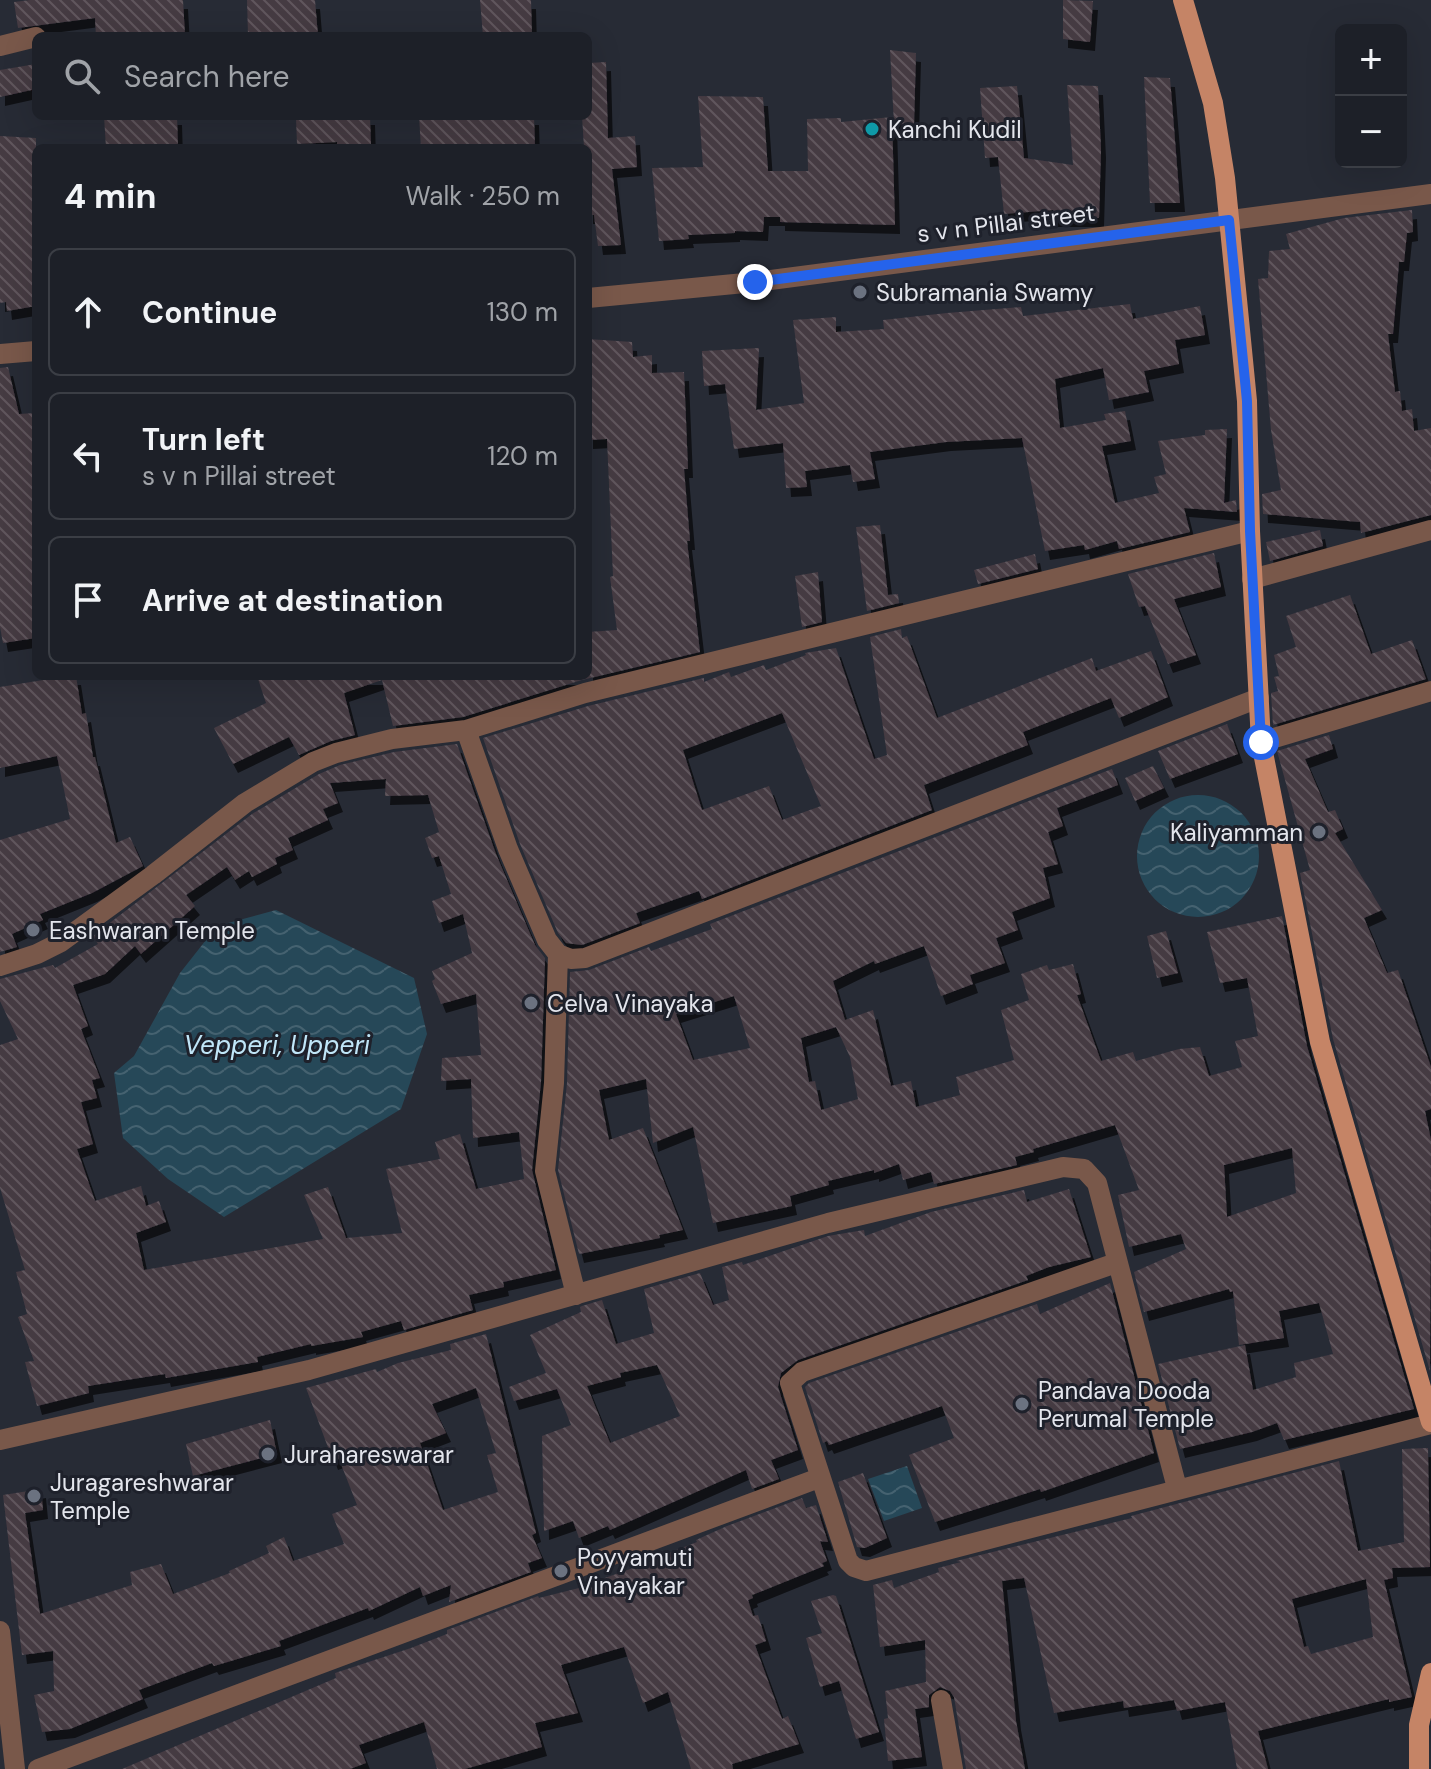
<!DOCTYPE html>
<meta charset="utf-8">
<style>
body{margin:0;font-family:"DM Sans",sans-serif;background:#252830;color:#f1f3f6}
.controls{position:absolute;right:24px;top:24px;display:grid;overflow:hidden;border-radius:12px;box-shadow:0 8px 32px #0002}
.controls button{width:72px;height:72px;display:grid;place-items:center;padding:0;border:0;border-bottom:2px solid #3b3e45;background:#1d2028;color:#f1f3f6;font:40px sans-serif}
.stop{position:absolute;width:24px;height:24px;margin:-18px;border:6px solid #2563eb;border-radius:50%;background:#fff}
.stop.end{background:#2563eb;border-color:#fff;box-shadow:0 2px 8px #0008}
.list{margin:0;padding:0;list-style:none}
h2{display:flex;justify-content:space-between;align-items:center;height:104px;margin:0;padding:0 32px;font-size:34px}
h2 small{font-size:26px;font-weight:400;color:#a0a3a8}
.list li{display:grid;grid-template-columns:52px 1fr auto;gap:24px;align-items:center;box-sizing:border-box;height:128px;margin:0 16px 16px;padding:0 16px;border:2px solid #3b3e45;border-radius:12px}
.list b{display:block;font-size:30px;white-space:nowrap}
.list p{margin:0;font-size:26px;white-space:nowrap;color:#a0a3a8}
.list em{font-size:26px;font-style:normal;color:#a0a3a8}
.icon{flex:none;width:44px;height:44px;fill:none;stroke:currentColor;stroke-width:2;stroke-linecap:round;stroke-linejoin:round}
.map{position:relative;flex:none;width:1431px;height:1769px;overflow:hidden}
.search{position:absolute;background:#1d2028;box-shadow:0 8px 32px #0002;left:32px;top:32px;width:560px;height:88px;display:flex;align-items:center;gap:20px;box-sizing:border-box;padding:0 28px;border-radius:12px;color:#a0a3a8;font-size:30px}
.panel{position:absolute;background:#1d2028;box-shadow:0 8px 32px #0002;left:32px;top:144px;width:560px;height:536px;border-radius:12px}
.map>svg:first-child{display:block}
.water{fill:url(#water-waves)}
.building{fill:url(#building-back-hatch);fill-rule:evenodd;filter:url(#shadow)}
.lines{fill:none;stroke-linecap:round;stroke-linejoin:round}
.minor{stroke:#79584a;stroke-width:20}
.major{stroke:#c58466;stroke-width:20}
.route{stroke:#2563eb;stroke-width:10}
.culture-dot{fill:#0f9aa8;stroke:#1e212b;stroke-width:3}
.worship-dot{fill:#6b7280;stroke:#1e212b;stroke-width:3}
.labels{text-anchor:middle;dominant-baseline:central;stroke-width:6;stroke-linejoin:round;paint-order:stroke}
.poi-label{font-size:24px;fill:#e3e5ec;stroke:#1e212b;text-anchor:start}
.street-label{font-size:24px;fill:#e3e5ec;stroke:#1e212b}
.water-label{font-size:26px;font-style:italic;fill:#c0e6f8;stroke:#1e212b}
</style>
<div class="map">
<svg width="1431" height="1769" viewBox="0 0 1431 1769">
<defs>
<pattern id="water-waves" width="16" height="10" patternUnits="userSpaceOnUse" patternTransform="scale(2)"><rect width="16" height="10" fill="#264858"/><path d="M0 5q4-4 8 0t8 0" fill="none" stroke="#456270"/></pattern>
<pattern id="building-back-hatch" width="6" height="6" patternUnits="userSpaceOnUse" patternTransform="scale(2)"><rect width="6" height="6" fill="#453a42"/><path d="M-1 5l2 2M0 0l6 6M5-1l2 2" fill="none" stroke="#60565d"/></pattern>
<filter id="shadow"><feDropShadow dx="5" dy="9" stdDeviation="0" flood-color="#0009"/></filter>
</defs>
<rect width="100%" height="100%" fill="#272b35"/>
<!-- water -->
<path class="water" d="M1137 856a61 61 0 1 1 122 0a61 61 0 1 1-122 0Z
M276 910 414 978 427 1034 401 1109 224 1217 168 1179 123 1138 114 1073 134 1056 180 973 217 926Z
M907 1466 922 1508 884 1521 868 1479Z"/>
<!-- building -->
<path class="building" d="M30 0H183L185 36H96L95 18 18 28 14 2Z
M247 0H315L318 36 248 35Z
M480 0H531L532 36H483Z
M1063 0 1093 1 1090 42 1063 39Z
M890 50 916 53 914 125 894 124Z
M606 62 608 138 635 136 637 167 612 169 621 245 598 246 594 215H588V148H584L582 116H588V63Z
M36 64V89L0 97V70Z
M1144 77 1170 78 1180 203H1150Z
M1067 85 1098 86 1101 149 1099 218H1053V210L1004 214 998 157 985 158 980 88 1017 86 1024 158 1073 165Z
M698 96 763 97 768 171H808L807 119 841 118V122L892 117 895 225 780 222V217H764L763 232 735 231V233L688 235 689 239 659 241 652 168 703 167Z
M104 116H177L178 148H106Z
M336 116H370L371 148H337V142L297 144 296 118Z
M419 116H534L535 148H421Z
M0 136 36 138V306L7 311 6 302 0 303Z
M1412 210 1413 232 1407 233 1404 262H1399L1393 334H1388L1395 392 1400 391 1402 411 1412 409 1414 431 1431 428V515L1361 533 1360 522 1263 514 1262 494 1281 490 1271 430 1258 279 1268 278 1269 251 1290 249 1286 234 1344 218Z
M1130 304 1133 319 1200 306 1205 335 1175 340 1179 364 1144 371 1149 392 1109 400 1103 368 1055 379 1060 428 1106 420 1104 414 1125 411 1131 441 1102 446 1115 503 1159 493 1154 477 1166 474 1158 441 1205 435V430L1227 429 1224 503 1236 500 1237 512 1184 508 1190 532 1119 549 1117 541 1085 550 1084 545 1045 551 1022 438 946 442 870 452 875 479 853 482 850 465 805 471 807 487 786 488 783 443 734 449 725 384 704 386 702 351 759 348 756 410 804 403 793 320 836 317V332L884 329 883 320 947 313 1021 307 1023 316Z
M588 339 632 342 633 357 652 355V373L684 372 688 469H684L690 541H687L700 652 582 680 463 717 393 726 382 680 344 693 355 735 331 741 299 755 289 737 233 764 214 728 266 703 257 676H588V632L617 630 610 577 613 576 607 439 588 440Z
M8 367 19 414 36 413V638L3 643 0 627V368Z
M880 525 888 595 898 594 899 603 867 611 856 527Z
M1320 530 1323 546 1270 561 1266 542Z
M1214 553 1221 587 1174 599 1196 655 1168 664 1145 606 1139 607 1128 574Z
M1035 554 1038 569 978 584 974 570Z
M818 572 822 622 802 627 795 576Z
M1350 595 1371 654 1412 640 1426 679 1273 725 1271 693 1278 691 1274 677 1279 676 1274 655 1296 647 1286 616Z
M901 629 902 638 907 636 937 718 1092 658 1096 671 1151 651 1168 697 1119 718 1111 698 1023 732 1028 745 924 785 932 810 702 899 699 891 636 913 640 923 582 945 566 943 558 933 520 844 483 738 588 706 704 678V682L729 672 731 677 764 665 766 670 806 655 805 653 836 648 874 759 887 755 870 637ZM782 713 821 806 782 820 769 786 702 810 683 750Z
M68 676H76L82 714 86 713 93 757H95L116 843 130 837 143 866 92 893 40 914 43 920 12 934 17 947 0 952V840L70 819 57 756 0 768V687Z
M1227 724 1238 754 1170 779 1158 751Z
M1329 735 1333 749 1305 759 1328 812 1335 810 1343 829 1335 833 1382 910 1364 918 1387 973 1398 970 1431 1067V1109L1425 1111 1431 1140 1430 1371 1333 1039 1300 873 1310 870 1277 751Z
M457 744 496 854 535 945 545 958 541 1082 532 1170 556 1270 503 1282 504 1287 469 1295 473 1310 404 1330 401 1321 361 1332 363 1337 311 1346V1344L257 1357 258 1362 166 1378 165 1374 88 1386 89 1393 37 1406 25 1362 34 1361 18 1317 27 1314 16 1272 25 1270 0 1188V1045L18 1039 0 1001V979L53 965 55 968 98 944 93 936 111 922 252 814 319 774 340 765 394 752ZM386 779 385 796 428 795 439 832 425 838 432 858 439 856 451 894 432 901 439 923 463 914 472 953 432 971 435 979 432 981 441 1004 476 994 481 1055 442 1058 441 1081 471 1079 473 1138 519 1132 524 1179 476 1189 460 1134 435 1142 440 1159 386 1169 402 1233 346 1238 328 1187 304 1195 323 1239 144 1270 136 1233 166 1222 159 1201 146 1206 141 1186 95 1201 77 1149 93 1144 81 1102 97 1098 92 1080 100 1078 81 1029 88 1026 73 985 105 974 135 946 141 954 195 906 186 895 227 867 235 880 249 871 252 877 277 864 275 858 293 850 288 838 328 820 323 809 338 803 330 783Z
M1153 766 1164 788 1135 801 1125 778Z
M1112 769 1118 785 1057 808 1063 826 1048 832 1058 864 1043 868 1050 898 1012 912 1018 930 996 938 1005 963 970 975 973 984 941 996 924 946 875 964 874 961 833 981 845 1020 873 1010 891 1086 911 1081 916 1107 960 1095 956 1077 1014 1060 1001 1010 1029 1000 1021 974 1047 965 1049 970 1073 964 1081 994 1077 995 1101 1061 1133 1052 1136 1061 1179 1049 1200 1047 1209 1076 1242 1067 1235 1041 1258 1036 1247 978 1220 983 1207 932 1282 916 1307 1046 1414 1409 1284 1440 1277 1423 1252 1432 1180 1449 1158 1364 1245 1345 1253 1390 1296 1377 1294 1363 1333 1354 1319 1303 1279 1311 1284 1338 1239 1345 1233 1291 1230 1292 1229 1289 1144 1312 1134 1272 1186 1249 1181 1234 1129 1247 1118 1195 1139 1190 1115 1125 1033 1149 1034 1152 1015 1157 1017 1165 934 1184 931 1172 903 1180 899 1164 874 1173V1170L828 1181 829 1185 790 1196 792 1206 713 1223 693 1127 653 1143 646 1079 599 1090 609 1140 643 1128 683 1230 659 1235 660 1238 579 1254 558 1170 567 1083 570 972 589 970 649 947 651 951 712 929 710 924ZM734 996 750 1048 693 1060 676 1014ZM836 1027 850 1057 858 1099 821 1110 815 1081 809 1082 801 1038ZM1292 1148 1296 1193 1227 1217 1224 1165Z
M1166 931 1178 973 1157 978 1147 936Z
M1069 1189 1091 1257 1049 1267 1026 1276 1028 1280 798 1360 781 1373 778 1387 798 1450 771 1460 779 1479 752 1489 746 1470 610 1530 608 1526 579 1538 573 1521 544 1531 542 1436 571 1425 557 1389 514 1401 509 1387 546 1373 530 1335 581 1312 580 1307 582 1306 602 1300 616 1344 654 1333 644 1289 700 1273 713 1305 729 1300 722 1267 742 1262 743 1265 828 1236 864 1230 865 1236 931 1212 1024 1190 1027 1202ZM657 1365 680 1416 610 1443 587 1386 621 1377 620 1373Z
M1110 1283 1154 1453 1041 1492 1040 1489 935 1522 909 1455 954 1438 942 1406 829 1445 827 1441 823 1443 805 1387 809 1383 1037 1304 1040 1314Z
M486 1334 536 1533 532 1535 542 1558 528 1563 531 1572 449 1602 451 1585 423 1596 420 1587 369 1611 368 1608 279 1641 281 1646 214 1666 212 1663 139 1690 143 1699 70 1729 42 1732 34 1695 54 1691 53 1651 22 1655 3 1495 41 1489 43 1510 25 1513 40 1614 132 1585 130 1572 161 1564 173 1594 230 1573 229 1571 269 1553 266 1546 284 1537 293 1561 344 1544 332 1514 357 1505 339 1459 333 1461 306 1388 376 1369 377 1372 398 1363 451 1350 450 1344ZM476 1388 496 1453 487 1455 498 1492 443 1510 420 1443 446 1433 432 1404Z
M270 1420 277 1454 193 1476 186 1444Z
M1428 1448 1430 1567 1392 1568 1393 1578 1384 1580 1412 1697 1389 1702V1699L1258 1731 1268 1769H1237L1225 1702 1177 1711 1174 1700 1124 1708 1123 1701 1054 1713 1024 1578 1002 1581 1016 1721 1025 1769H966L954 1697 950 1691 940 1687 929 1695V1707L915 1709 922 1757 888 1761 884 1719 888 1718 885 1691 926 1682 925 1640 880 1647 873 1585 892 1580 894 1588 939 1572 938 1568 961 1562 956 1561 1132 1518 1131 1516 1339 1461 1358 1551 1404 1542 1402 1449ZM1366 1579 1373 1637 1311 1654 1308 1646 1304 1647 1292 1599Z
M863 1473 887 1538 865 1548 857 1547 838 1482Z
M802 1498 806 1508 816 1505 828 1542 820 1541 827 1561 822 1563 824 1566 752 1595 753 1598 748 1600 753 1616 758 1615 766 1641 755 1645 782 1719 788 1716 799 1744 732 1764 733 1769H691L668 1692 643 1703 624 1647 561 1665 578 1713 535 1723 542 1747 465 1769H437L424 1722 359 1745 366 1763 350 1769H122L336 1678 335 1673 411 1648 447 1634V1630L538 1596 539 1598 603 1582 602 1579 667 1556 666 1554 697 1542 696 1540 727 1526Z
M833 1595 836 1596 879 1732 856 1739 839 1681 820 1687 806 1638 822 1633 811 1601Z"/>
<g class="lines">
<!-- minor -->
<path class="minor" d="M0 46 36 37
M588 298 755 282 1431 194
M0 354 36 351
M1252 579 1431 530
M466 730 508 849 547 940 558 954 571 959 585 958 1259 698
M1261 742 1431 691
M558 954 554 1083 545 1171 576 1295
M0 966 37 954 61 942 153 875 245 803 313 762 336 753 392 739 466 730 585 693 1250 531
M1116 1263 802 1372 790 1383 848 1561 854 1567 866 1571 1431 1424
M0 1440 309 1370 828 1223 1063 1167 1084 1169 1097 1183 1177 1488
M0 1631 15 1769
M941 1700 953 1769
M38 1769 819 1478"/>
<!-- major -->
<path class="major" d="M1183 0 1213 103 1225 178 1247 401 1250 531 1261 742 1320 1042 1431 1422
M1419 1769V1725L1431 1673"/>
</g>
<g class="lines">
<!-- route -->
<path class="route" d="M755 282 1229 220 1247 401 1250 531 1261 742"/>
</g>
<!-- markers -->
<circle class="culture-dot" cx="872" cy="129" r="8"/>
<g class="worship-dot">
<circle cx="860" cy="292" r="8"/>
<circle cx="1319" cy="832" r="8"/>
<circle cx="33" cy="930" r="8"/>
<circle cx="531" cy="1003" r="8"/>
<circle cx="1022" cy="1404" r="8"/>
<circle cx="268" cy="1454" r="8"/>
<circle cx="34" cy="1496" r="8"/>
<circle cx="561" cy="1571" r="8"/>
</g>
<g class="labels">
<!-- poi labels -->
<g class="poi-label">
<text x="888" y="129">Kanchi Kudil</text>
<text x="876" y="292">Subramania Swamy</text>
<text x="1303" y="832" text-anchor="end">Kaliyamman</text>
<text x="49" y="930">Eashwaran Temple</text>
<text x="547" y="1003">Celva Vinayaka</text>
<text x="1038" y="1390">Pandava Dooda<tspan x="1038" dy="28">Perumal Temple</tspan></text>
<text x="284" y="1454">Jurahareswarar</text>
<text x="50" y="1482">Juragareshwarar<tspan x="50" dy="28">Temple</tspan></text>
<text x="577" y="1557">Poyyamuti<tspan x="577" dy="28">Vinayakar</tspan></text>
</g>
<!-- street labels -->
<g class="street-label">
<text transform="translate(1006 223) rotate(-7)">s v n Pillai street</text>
</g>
<!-- water labels -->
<g class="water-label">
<text x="277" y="1045">Vepperi, Upperi</text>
</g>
</g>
</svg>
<div class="controls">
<button>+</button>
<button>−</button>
</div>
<div class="stop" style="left:1261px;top:742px"></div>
<div class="stop end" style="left:755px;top:282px"></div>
<div class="search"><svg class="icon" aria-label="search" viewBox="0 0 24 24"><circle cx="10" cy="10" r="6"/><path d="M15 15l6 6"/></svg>Search here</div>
<section class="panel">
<h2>4 min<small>Walk · 250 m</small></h2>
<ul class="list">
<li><svg class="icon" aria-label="ahead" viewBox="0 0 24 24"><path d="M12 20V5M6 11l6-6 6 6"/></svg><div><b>Continue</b></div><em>130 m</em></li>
<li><svg class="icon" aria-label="left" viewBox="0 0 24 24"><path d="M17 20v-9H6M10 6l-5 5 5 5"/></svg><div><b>Turn left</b><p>s v n Pillai street</p></div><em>120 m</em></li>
<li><svg class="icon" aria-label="arrive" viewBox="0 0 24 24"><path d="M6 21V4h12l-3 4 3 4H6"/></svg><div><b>Arrive at destination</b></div></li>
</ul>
</section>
</div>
